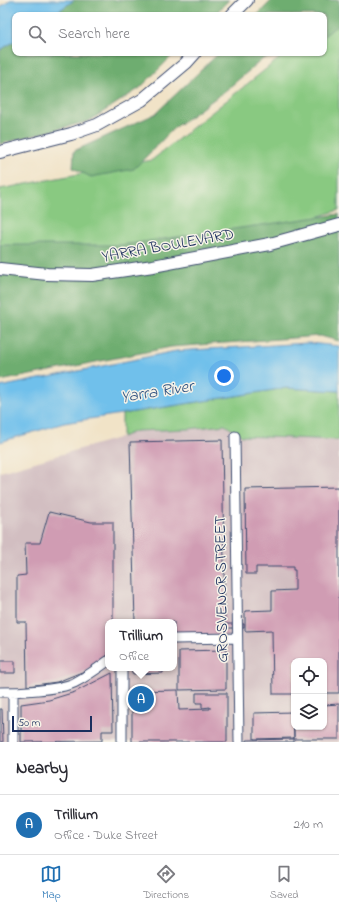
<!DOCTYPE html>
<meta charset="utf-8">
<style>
body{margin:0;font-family:"Indie Flower",sans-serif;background:#f7f7f7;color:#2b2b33}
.controls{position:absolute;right:12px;bottom:12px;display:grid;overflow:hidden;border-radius:8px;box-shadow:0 1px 3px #0004}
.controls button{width:36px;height:36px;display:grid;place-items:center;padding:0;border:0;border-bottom:1px solid #e1e1e2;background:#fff;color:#2b2b33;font:20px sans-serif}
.scale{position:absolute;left:12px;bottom:10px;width:80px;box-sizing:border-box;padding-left:4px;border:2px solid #1b2f5e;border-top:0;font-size:11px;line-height:14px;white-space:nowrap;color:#1b2f5e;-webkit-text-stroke:3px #f7f3e8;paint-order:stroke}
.you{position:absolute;left:224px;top:376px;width:14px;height:14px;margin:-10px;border:3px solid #fff;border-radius:50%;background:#1a73e8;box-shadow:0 0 0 6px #1a73e833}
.badge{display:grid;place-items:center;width:26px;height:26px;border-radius:50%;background:#1f6fb2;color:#fff;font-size:13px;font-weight:700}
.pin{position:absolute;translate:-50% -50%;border:2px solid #fff;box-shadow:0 1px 4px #0006}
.popup{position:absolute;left:105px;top:619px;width:72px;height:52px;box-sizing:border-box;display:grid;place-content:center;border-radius:8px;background:#fff;filter:drop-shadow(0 1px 3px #0005);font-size:13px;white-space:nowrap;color:#7c7c81}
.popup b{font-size:15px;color:#2b2b33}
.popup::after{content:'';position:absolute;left:50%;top:100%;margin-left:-8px;border:8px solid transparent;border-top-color:#fff}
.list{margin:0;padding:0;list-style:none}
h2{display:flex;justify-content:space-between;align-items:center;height:52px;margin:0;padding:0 16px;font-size:17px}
h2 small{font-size:13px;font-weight:400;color:#7c7c81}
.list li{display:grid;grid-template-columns:26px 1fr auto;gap:12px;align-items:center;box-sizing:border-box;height:60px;padding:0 16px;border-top:1px solid #e1e1e2}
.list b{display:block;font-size:15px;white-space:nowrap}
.list p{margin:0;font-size:13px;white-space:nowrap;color:#7c7c81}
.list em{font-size:13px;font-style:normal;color:#7c7c81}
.icon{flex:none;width:22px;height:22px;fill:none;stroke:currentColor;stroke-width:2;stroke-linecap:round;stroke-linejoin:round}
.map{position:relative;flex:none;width:339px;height:742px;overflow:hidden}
.search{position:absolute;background:#fff;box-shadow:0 1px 3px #0004;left:12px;right:12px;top:12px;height:44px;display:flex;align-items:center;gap:10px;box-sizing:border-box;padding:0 14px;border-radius:8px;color:#7c7c81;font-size:15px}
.sheet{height:112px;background:#fff}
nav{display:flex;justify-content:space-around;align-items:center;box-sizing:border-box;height:56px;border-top:1px solid #e1e1e2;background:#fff;font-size:11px;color:#7c7c81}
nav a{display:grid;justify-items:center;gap:2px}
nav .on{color:#1f6fb2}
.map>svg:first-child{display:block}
.industrial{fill:#d2bec1;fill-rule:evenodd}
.green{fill:#89c981;stroke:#527c70}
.forest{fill:#6ead6f;stroke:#446e66}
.water{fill:#70c0eb;stroke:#4678a4}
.building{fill:#d09cb3}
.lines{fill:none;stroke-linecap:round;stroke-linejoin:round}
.minor-casing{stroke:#3b4a6e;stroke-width:11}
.tertiary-casing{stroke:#3b4a6e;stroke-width:14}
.minor{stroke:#fff;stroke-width:9}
.tertiary{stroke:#fff;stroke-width:12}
.labels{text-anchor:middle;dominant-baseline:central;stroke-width:3;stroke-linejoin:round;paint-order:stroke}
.street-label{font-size:16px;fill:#1b2f5e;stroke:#f7f3e8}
.water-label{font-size:17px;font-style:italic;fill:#305381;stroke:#f7f3e8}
</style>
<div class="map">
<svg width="339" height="742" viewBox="0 0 339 742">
<rect width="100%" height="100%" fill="#f7f3e8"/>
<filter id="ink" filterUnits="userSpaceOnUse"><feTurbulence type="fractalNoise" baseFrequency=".025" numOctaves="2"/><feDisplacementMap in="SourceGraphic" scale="8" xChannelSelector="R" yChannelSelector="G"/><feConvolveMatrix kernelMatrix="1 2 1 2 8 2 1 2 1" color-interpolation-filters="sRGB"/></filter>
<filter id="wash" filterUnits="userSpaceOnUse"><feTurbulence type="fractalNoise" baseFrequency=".012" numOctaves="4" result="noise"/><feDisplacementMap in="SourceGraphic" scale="16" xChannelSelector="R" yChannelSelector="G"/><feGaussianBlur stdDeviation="0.9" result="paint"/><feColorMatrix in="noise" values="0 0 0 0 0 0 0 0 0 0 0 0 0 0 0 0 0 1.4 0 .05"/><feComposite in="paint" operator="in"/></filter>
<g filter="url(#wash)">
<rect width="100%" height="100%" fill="#f1e3c7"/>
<!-- industrial -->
<path class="industrial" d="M225 425 242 436 339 440V742H0V472L122 437 136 431 188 429ZM108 622H174V668H108ZM294 661H324V727H294Z"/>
<!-- green -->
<path class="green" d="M339 9V210L308 220 0 262V189L152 160 286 53H324V22Z
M286 388 339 391V440L242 436 225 425 188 429 136 431 122 437V414Z"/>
<!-- forest -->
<path class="forest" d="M74 0H229L214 15H53Z
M272 0H339V24L324 36V15H257Z
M15 41V53H175L140 88 89 121 0 144V50Z
M219 53H302L298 56 264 58 225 91 173 129 134 169 91 177 73 168 74 151 155 114Z
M339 214V341L320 336 171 347 0 381V245H121Z"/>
<!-- water -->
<path class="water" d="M10 0H74L53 15H15V41L0 50V8Z
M308 343 339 346V391L286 388 64 423 0 442V387L176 351Z"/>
<g id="blocks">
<!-- building -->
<path class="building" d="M222 440 225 624H244V628H225L227 635 174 636V622H135L130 442Z
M339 487V693H324V661H294V694H273L272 630 245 631V611L272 610V591L295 590V570H293V567H256V574H246L245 489Z
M49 512 91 522H113V622H108V655L87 670 57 682 27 686 26 622H17V576L26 575 25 543H40Z
M226 650V689L179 690V651Z
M0 661H15V673H0Z
M132 668H163V673L132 674Z
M112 673 113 731H102V741L21 742V704L49 700 75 692Z
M178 690 179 710 210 709V707L202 708V703H196V693H227V742H132V691Z
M339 704V739H294V727H324V705Z
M0 709H2L3 742H0Z
M293 712 294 738 254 739V713Z
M294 739V742H246V740Z"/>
</g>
</g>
<g filter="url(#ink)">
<use href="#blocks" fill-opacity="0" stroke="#3b4a6e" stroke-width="1"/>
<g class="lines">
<defs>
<path id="minor" d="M235 436 239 742
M174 639 237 638
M122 668V742
M0 692C19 692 58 690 74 683 86 677 97 669 108 661
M13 692V742"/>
<path id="tertiary" d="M232 15 247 0
M0 152 71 134 97 125 142 100 186 63 195 53
M0 269 47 274 92 275 153 266 270 244 339 225"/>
</defs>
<!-- minor casing -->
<use href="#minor" class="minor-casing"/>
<!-- tertiary casing -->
<use href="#tertiary" class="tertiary-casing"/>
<!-- minor -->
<use href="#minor" class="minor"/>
<!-- tertiary -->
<use href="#tertiary" class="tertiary"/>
</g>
</g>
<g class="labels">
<!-- street labels -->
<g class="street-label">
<text transform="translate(168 246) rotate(-10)">YARRA BOULEVARD</text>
<text transform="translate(222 589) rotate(-91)">GROSVENOR STREET</text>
</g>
<!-- water labels -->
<g class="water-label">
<text transform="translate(157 392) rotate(-9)">Yarra River</text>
</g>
</g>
</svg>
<div class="controls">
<button><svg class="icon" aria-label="locate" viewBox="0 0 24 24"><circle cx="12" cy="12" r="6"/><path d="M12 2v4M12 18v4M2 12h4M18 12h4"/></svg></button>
<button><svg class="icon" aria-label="layers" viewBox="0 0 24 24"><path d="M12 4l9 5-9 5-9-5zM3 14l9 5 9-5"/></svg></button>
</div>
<div class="scale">50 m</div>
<div class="you"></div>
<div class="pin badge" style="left:141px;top:699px">A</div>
<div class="popup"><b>Trillium</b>Office</div>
<div class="search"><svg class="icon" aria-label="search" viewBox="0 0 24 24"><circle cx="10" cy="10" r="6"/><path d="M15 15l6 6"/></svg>Search here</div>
</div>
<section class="sheet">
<h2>Nearby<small></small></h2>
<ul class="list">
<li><span class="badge">A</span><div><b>Trillium</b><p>Office · Duke Street</p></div><em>210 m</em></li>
</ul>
</section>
<nav>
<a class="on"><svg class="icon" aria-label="map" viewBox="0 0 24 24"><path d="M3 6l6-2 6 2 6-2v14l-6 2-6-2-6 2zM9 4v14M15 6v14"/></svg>Map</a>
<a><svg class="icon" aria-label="directions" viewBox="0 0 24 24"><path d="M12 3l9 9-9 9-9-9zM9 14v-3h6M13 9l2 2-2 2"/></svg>Directions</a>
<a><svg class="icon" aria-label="saved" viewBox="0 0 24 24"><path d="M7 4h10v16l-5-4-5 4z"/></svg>Saved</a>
</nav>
